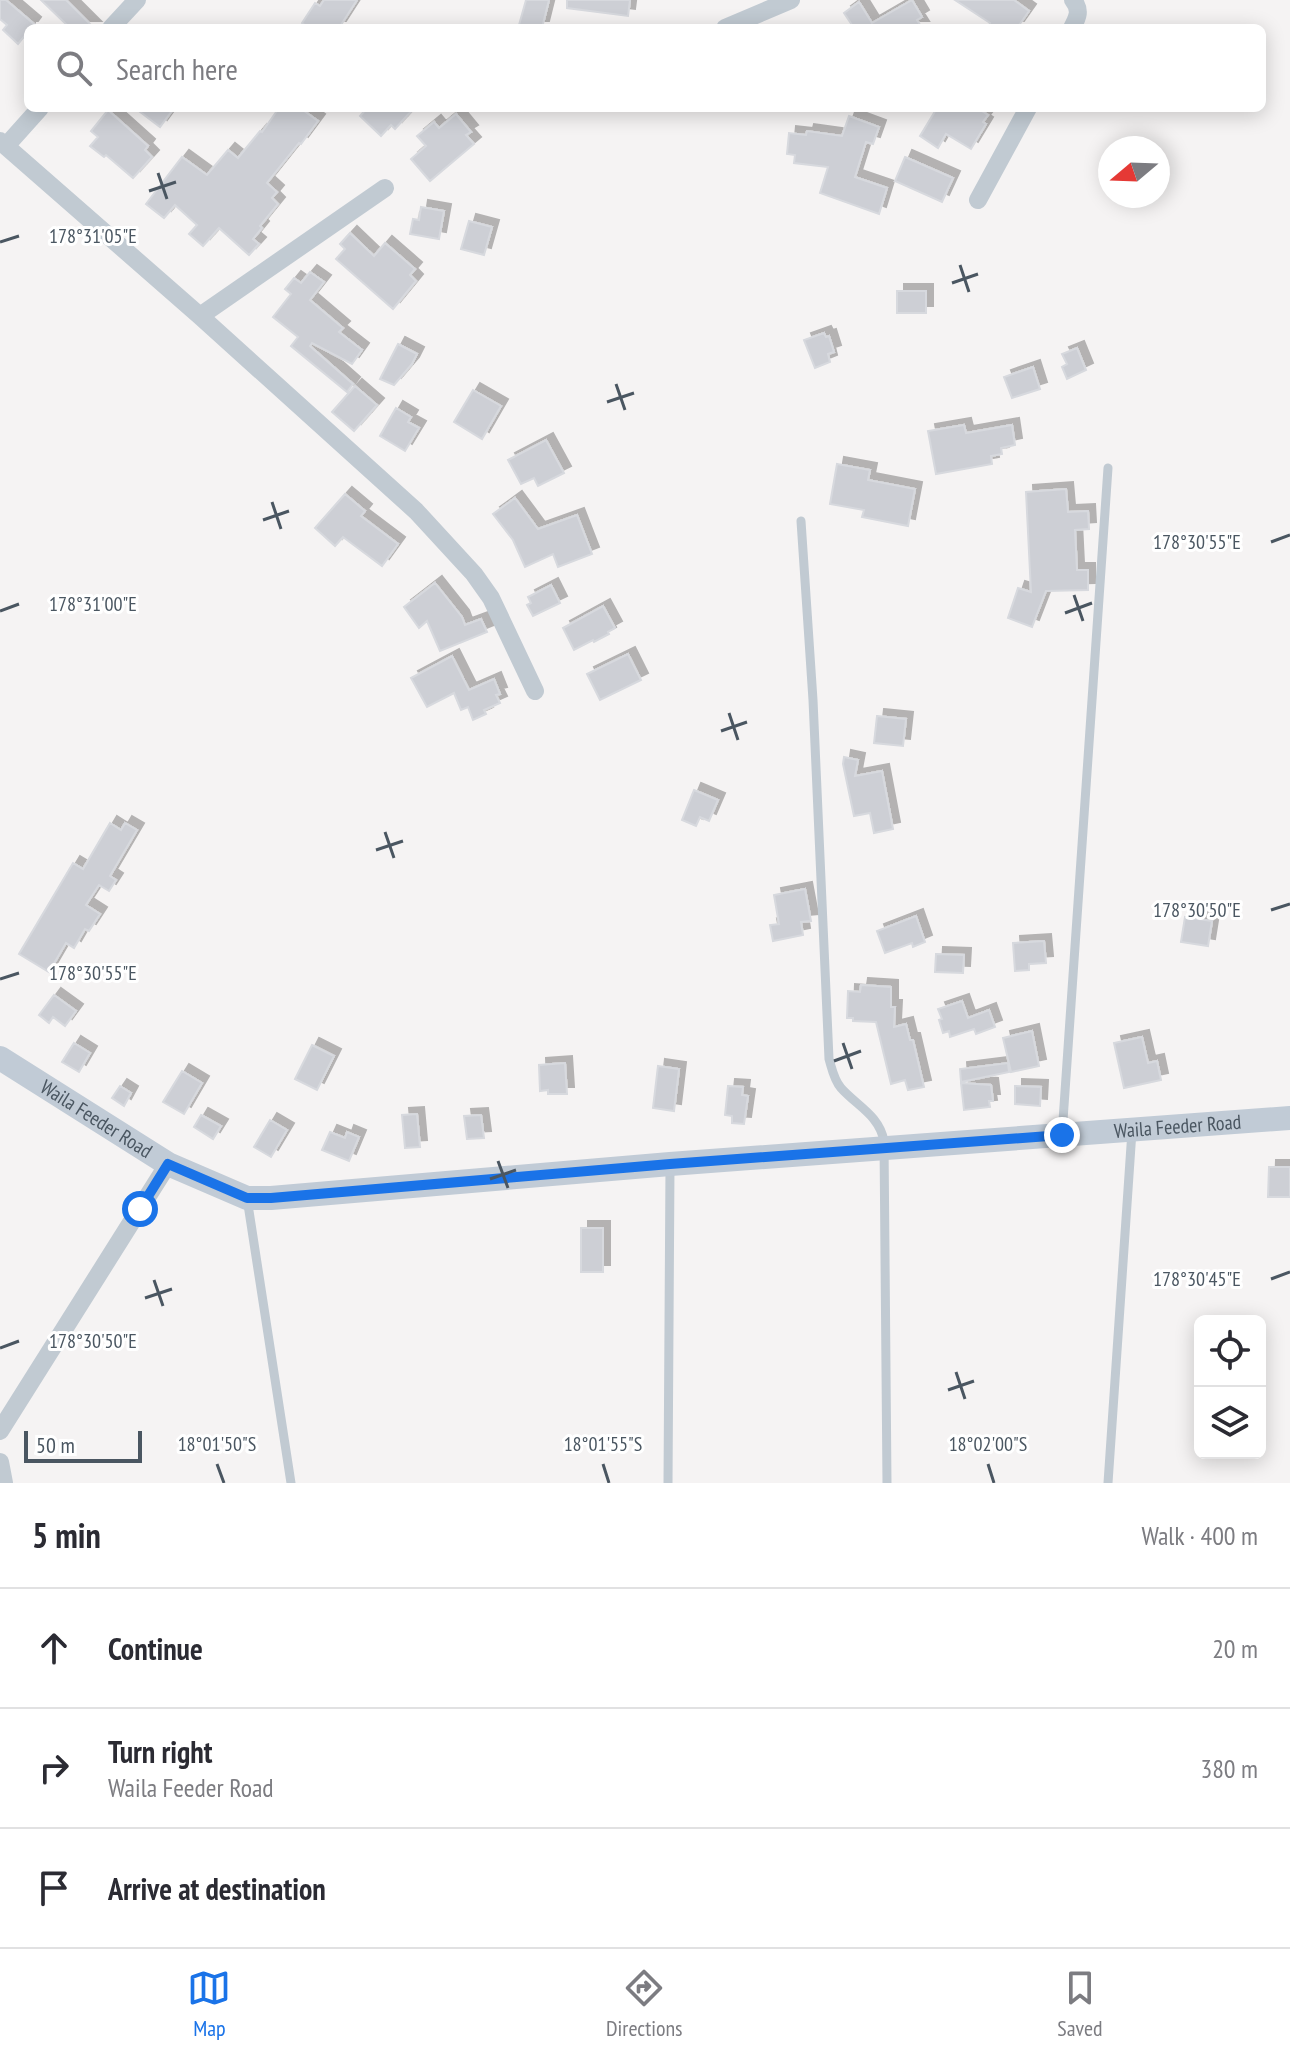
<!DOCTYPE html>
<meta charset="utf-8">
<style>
body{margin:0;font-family:"PT Sans Narrow",sans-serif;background:#f2f2f3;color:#2b2b33}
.controls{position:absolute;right:24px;bottom:24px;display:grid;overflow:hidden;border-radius:12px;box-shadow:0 4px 20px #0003}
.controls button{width:72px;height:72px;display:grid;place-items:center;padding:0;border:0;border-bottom:2px solid #e1e1e2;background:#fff;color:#2b2b33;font:40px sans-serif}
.compass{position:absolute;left:1098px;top:136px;width:72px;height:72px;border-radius:50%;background:#fff;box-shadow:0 4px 20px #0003;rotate:251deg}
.scale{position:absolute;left:24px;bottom:20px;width:118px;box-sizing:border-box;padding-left:8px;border:4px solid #4a5661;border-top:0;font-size:22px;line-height:28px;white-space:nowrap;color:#4a5661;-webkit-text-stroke:6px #fff;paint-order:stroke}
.stop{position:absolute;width:24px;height:24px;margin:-18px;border:6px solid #1a73e8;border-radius:50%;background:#fff}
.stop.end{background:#1a73e8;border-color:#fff;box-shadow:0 2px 8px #0008}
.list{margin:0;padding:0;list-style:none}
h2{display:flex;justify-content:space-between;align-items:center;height:104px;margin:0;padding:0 32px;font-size:34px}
h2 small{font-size:26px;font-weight:400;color:#7c7c81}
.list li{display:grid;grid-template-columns:52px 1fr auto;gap:24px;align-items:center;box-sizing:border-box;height:120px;padding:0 32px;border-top:2px solid #e1e1e2}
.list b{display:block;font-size:30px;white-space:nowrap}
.list p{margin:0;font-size:26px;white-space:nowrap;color:#7c7c81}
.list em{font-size:26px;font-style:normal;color:#7c7c81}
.icon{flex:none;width:44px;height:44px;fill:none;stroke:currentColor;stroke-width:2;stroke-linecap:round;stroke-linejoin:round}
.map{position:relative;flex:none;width:1290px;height:1483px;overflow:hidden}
.search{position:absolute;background:#fff;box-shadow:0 4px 20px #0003;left:24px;right:24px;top:24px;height:88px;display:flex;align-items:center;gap:20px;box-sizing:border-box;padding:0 28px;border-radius:12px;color:#7c7c81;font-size:30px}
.sheet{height:464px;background:#fff}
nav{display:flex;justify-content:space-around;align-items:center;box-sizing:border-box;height:112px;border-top:2px solid #e1e1e2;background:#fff;font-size:22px;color:#7c7c81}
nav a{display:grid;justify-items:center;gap:4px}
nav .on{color:#1a73e8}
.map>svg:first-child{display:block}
.building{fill:#cdcfd5;stroke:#d7d9de;stroke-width:2;filter:url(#shadow)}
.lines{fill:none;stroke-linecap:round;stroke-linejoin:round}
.lane{stroke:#c1cad2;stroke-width:9}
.street{stroke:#c1cad2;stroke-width:18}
.secondary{stroke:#c1cbd6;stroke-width:24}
.route{stroke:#1a73e8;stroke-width:10}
.ticks{fill:none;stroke:#4a5661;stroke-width:3}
.labels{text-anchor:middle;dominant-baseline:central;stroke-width:6;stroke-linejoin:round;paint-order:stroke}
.street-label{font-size:20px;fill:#4a5661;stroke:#fff}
.ticks-label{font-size:20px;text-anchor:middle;fill:#4a5661;stroke:#fff;stroke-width:6;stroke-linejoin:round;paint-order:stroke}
</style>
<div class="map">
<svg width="1290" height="1483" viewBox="0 0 1290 1483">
<defs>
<filter id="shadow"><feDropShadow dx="7" dy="-7" stdDeviation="0" flood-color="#0004"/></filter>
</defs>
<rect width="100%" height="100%" fill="#f5f3f3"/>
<!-- building -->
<path class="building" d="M0 0H6L34 24 31 28H28V32L18 44 3 30 7 25 0 19Z
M41 0H66L94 28H70Z
M324 0H357L339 28H309L302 23 315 3 320 6Z
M526 0H549L542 28H530L519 25Z
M567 0H630L628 16 567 8Z
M912 0 922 17 917 20 922 28H854L844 13 859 2 872 23Z
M955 0H1014L1029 11 1017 28H987L990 23Z
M135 108H174L160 127Z
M279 108H300L318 121 301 144 299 143 267 183 277 192 272 198 278 204 260 226 262 228 253 239 259 244 249 255 219 228 203 246 189 234 197 225 175 205 164 218 146 204 182 157 207 175 228 150 238 158 260 131 262 132Z
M367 108H414L395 129 391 125 381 136 360 116Z
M937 108H977L988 115 983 122 986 124 971 149 946 134 938 148 920 136Z
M108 110 148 146 145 150 152 157 133 178 106 155 104 157 90 146 98 137 91 131Z
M456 114 471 132 466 135 474 144 430 181 411 159 426 146 417 136 434 122 439 128Z
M849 116 879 127 873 144 866 142 855 177 887 188 879 214 820 193 828 167 794 163 795 155 787 154 789 133 806 135 807 131 842 136Z
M905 157 953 178 942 202 895 181Z
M421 207 444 211 439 239 410 234 413 219 419 220Z
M469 221 492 227 484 255 461 249Z
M350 233 374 256 385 243 415 269 410 275 416 281 393 309 336 259 345 249 340 244Z
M310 272 324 282 310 300 343 328 339 332 362 350 352 364 312 343 310 346 353 384 347 392 291 346 298 337 273 317 291 294 285 289 294 278 301 283Z
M897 291H926V313H897Z
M824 333 826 337 829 336 834 352 828 354 830 362 815 368 804 340Z
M398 344 417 354 412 364 394 385 380 379Z
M1077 348 1086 370 1067 379 1062 367 1067 364 1062 354Z
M1033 367 1040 389 1012 398 1004 377Z
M355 386 377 405 354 431 332 412Z
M473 390 501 406 482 439 454 422Z
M396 408 411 417 408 422 419 428 405 451 380 436Z
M964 425 966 433 1012 425 1015 445 1001 448 1002 454 991 456 992 464 936 474 928 431Z
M546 440 564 473 538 486 534 478 521 484 508 460Z
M837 464 870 470 868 480 915 489 908 526 862 517 864 510 830 504Z
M1066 489 1068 512 1088 511 1089 529 1075 530 1077 570H1088V590L1046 591 1032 627 1008 618 1018 588 1031 592 1026 492Z
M345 494 365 511 361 516 398 544 382 566 343 537 335 546 315 528Z
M515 498 538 529 577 515 592 554 558 567 553 554 525 567 513 540 493 514Z
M435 583 462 617 465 625 481 619 487 632 440 651 427 621 419 628 404 607Z
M551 585 560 603 533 616 527 605 531 603 528 597Z
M603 606 615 628 608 632 609 634 594 642 593 640 574 650 563 628Z
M628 654 641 680 600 700 587 674Z
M452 656 469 690 494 679 500 694 496 695 500 703 484 710 486 714 473 720 468 707 461 710 454 693 427 707 411 678Z
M877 716 906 719 903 746 874 743Z
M844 757 858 760 855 776 882 771 893 829 874 833 870 813 854 816 843 764Z
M694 790 718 800 709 821 700 817 696 826 682 820Z
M110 823 121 830 125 823 137 830 110 876 116 880 109 891 99 885 86 905 100 914 89 931 85 929 74 948 66 943 49 972 19 954 73 863 83 869Z
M805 889 811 921 801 922 803 935 773 941 770 925 779 924 774 895Z
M916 916 925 942 913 947 912 943 885 953 877 931Z
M1185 917 1212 921 1208 946 1181 942Z
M1044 941 1046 963 1029 964V970L1015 971 1013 943Z
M936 954 964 955 963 973 935 972Z
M861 985 891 987V1007H895L894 1027 906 1024 910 1040H913L924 1087 908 1090 905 1080 891 1084 876 1022 853 1021V1018H847L848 991 860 992Z
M54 995 76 1011 65 1026 53 1017 49 1023 39 1015Z
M962 1001 968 1018 989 1010 995 1027 976 1034 974 1029 950 1037 949 1031 943 1033 939 1020 942 1019 938 1009Z
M1032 1031 1039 1066 1011 1072 1003 1038Z
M1142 1037 1148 1063 1157 1061 1161 1080 1124 1088 1114 1043Z
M74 1043 90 1053 79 1072 62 1062Z
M312 1045 334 1056 317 1090 295 1079Z
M565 1063 567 1094H548V1090L540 1091 539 1065Z
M1008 1063 1009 1072 961 1082 960 1069Z
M658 1066 679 1069 674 1111 653 1108Z
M182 1071 202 1083 184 1114 163 1102Z
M961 1083 991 1085 993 1101H989L990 1107 964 1110Z
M120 1086 131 1093 124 1106 112 1098Z
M728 1086 743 1087 742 1095 748 1096 744 1124 732 1123V1116L725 1115Z
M1015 1086 1041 1087 1040 1106 1015 1104Z
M417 1114 420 1147 405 1148 402 1115Z
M201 1115 221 1126 213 1139 194 1127Z
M481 1115 484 1138 467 1139 464 1116Z
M270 1120 287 1130 271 1157 254 1147Z
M330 1132 345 1138 347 1132 359 1137 349 1161 322 1150Z
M1269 1167H1290V1197H1268Z
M581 1228H603V1272H581Z"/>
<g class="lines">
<!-- lane -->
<path class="lane" d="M801 521 813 700 829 1059C832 1069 834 1080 841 1088 857 1106 879 1115 884 1141L887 1483
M1062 1135 1108 468
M247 1198 291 1483
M668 1483 670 1166
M1108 1483 1132 1131"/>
<!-- street -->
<path class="street" d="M111 28 137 0
M725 28 791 0
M1072 28C1078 17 1081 10 1073 0
M0 141 200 316 416 511 474 574 491 598 535 691
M6 146 40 108
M978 200 1028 108
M200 316 385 188
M0 1431 168 1164
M0 1462 4 1483"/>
<!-- secondary -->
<path class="secondary" id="s1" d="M0 1058 168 1164 247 1198H271L670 1164 1290 1118"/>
</g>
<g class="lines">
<!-- route -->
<path class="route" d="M140 1209 168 1164 247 1198H271L670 1164 1062 1135"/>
</g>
<!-- ticks -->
<path class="ticks" d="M158 173 167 199M149 191 176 182M0 242 19 236M960 265 969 292M952 283 978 274M616 384 625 410M607 402 634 393M272 502 281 529M263 520 289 511M1271 542 1290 535M1074 595 1083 621M0 611 19 604M1065 613 1092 603M729 713 738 740M721 731 747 722M385 832 394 858M376 850 403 841M1271 910 1290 904M0 979 19 973M843 1043 852 1069M834 1061 861 1051M498 1161 508 1188M490 1179 516 1170M1271 1279 1290 1272M154 1280 163 1306M145 1298 172 1289M0 1348 19 1341M956 1372 965 1399M948 1390 974 1381M217 1464 224 1483M603 1464 609 1483M988 1464 994 1483"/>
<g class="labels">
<!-- street labels -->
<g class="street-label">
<text stroke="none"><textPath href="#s1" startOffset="114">Waila Feeder Road</textPath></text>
<text stroke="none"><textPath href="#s1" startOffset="1218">Waila Feeder Road</textPath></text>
</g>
</g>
<g class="ticks-label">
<text x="93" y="243">178°31'05"E</text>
<text x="1197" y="549">178°30'55"E</text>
<text x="93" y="611">178°31'00"E</text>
<text x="1197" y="917">178°30'50"E</text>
<text x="93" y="980">178°30'55"E</text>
<text x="1197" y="1286">178°30'45"E</text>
<text x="93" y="1348">178°30'50"E</text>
<text x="217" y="1451">18°01'50"S</text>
<text x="603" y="1451">18°01'55"S</text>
<text x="988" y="1451">18°02'00"S</text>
</g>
</svg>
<div class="controls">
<button><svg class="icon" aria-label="locate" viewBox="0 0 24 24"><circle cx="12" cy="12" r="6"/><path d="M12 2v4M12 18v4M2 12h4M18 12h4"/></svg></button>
<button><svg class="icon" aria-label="layers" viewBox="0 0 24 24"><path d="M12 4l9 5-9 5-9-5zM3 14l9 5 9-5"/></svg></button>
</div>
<svg class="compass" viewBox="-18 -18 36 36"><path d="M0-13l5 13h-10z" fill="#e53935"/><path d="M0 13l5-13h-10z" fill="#7c7c81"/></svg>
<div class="scale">50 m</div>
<div class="stop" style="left:140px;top:1209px"></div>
<div class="stop end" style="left:1062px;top:1135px"></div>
<div class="search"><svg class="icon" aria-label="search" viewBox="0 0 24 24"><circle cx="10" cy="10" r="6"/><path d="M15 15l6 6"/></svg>Search here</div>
</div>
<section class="sheet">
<h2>5 min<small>Walk · 400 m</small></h2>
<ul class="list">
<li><svg class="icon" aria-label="ahead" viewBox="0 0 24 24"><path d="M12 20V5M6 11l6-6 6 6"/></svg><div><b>Continue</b></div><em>20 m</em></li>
<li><svg class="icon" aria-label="right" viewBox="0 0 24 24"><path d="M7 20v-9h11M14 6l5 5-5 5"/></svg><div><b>Turn right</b><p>Waila Feeder Road</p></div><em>380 m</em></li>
<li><svg class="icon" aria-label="arrive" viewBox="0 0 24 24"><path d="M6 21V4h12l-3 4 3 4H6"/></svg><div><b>Arrive at destination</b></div></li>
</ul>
</section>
<nav>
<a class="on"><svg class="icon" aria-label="map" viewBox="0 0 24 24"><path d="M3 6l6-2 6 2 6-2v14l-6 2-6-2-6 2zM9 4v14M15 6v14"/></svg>Map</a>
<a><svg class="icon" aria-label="directions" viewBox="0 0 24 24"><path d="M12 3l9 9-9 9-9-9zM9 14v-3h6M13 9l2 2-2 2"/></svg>Directions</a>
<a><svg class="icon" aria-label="saved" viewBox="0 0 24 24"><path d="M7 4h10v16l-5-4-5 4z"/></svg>Saved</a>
</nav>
